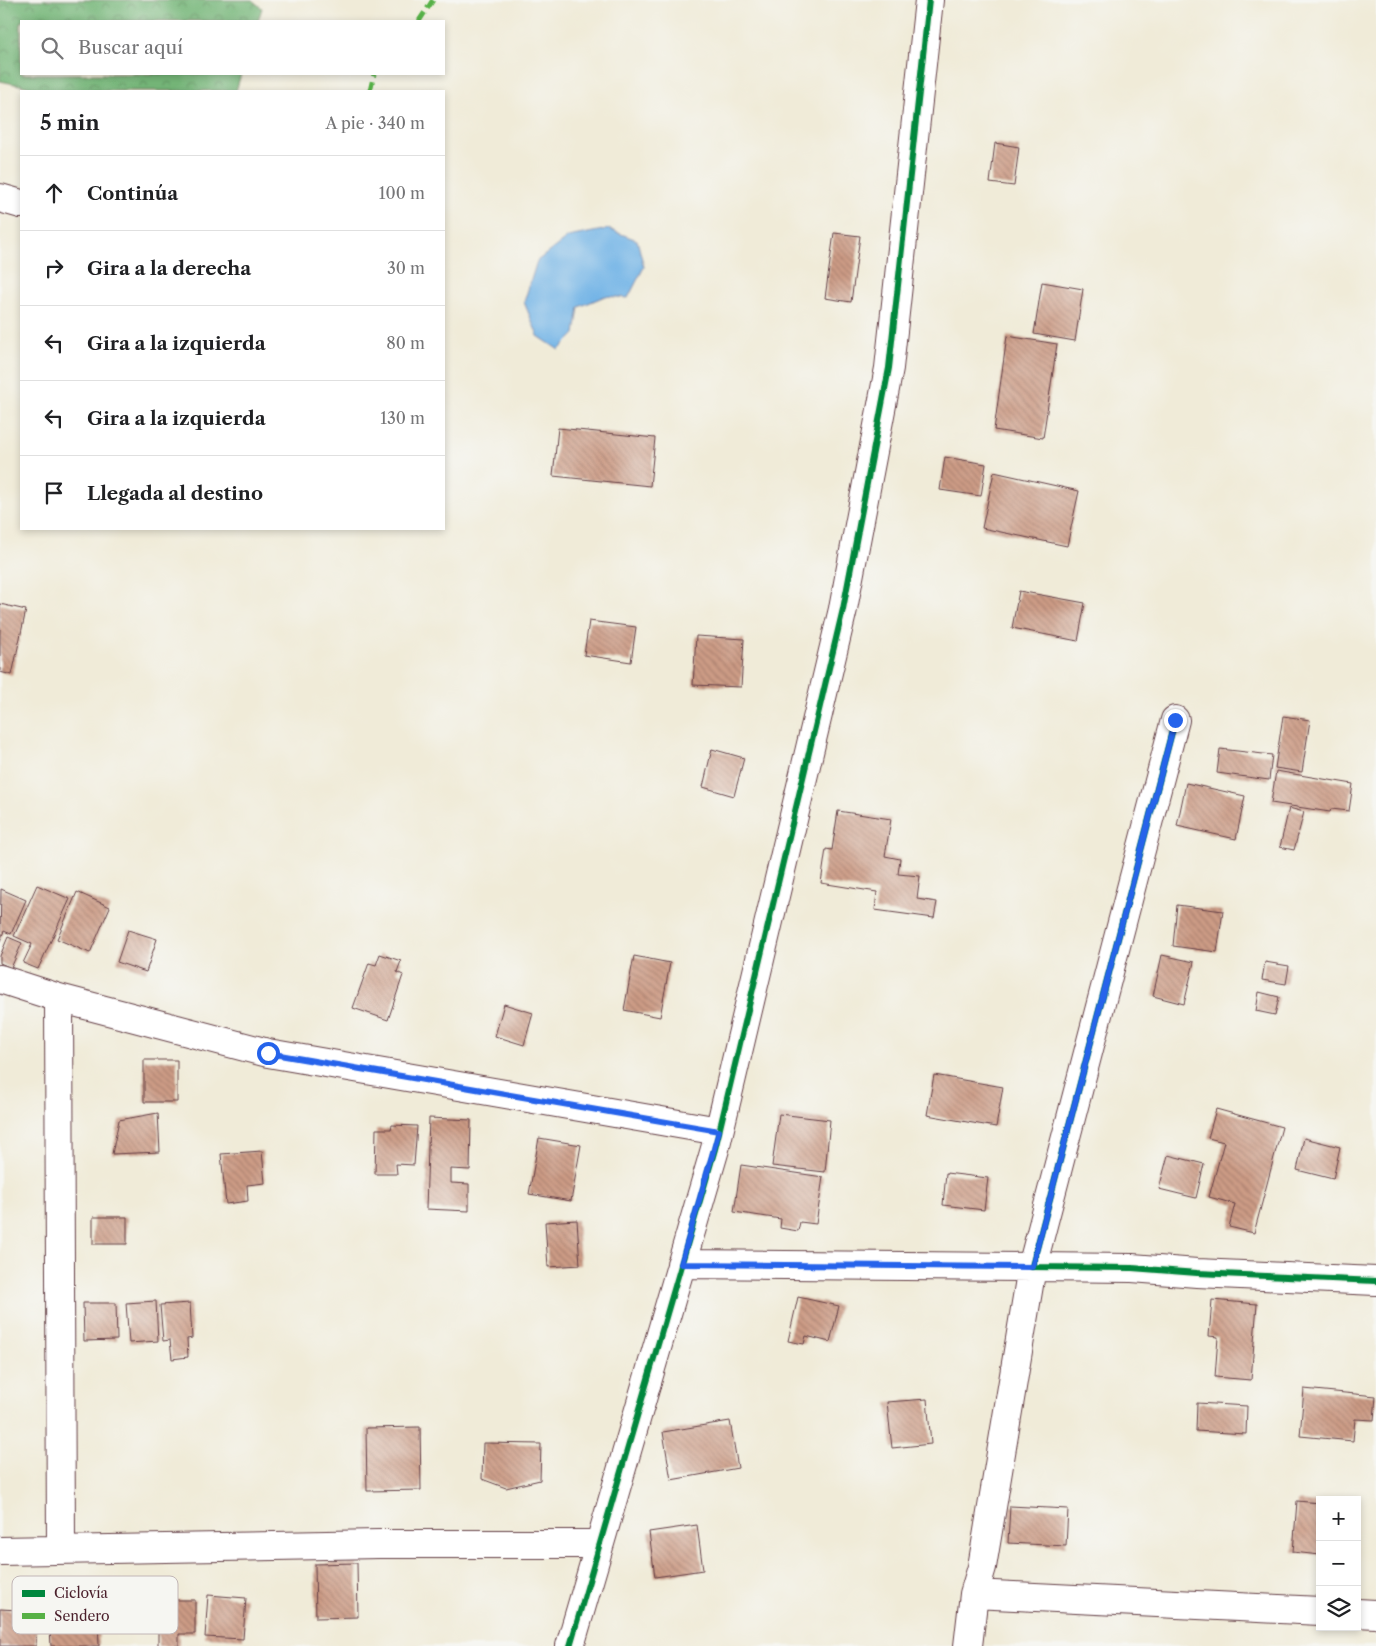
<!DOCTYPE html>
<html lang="es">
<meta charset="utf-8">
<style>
body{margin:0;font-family:"Libre Caslon Text",serif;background:#f2f2f2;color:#202124}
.controls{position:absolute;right:15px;bottom:15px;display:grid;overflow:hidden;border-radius:0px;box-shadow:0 2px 8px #0003}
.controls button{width:45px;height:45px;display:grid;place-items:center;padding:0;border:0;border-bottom:1px solid #e0e0e0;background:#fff;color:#202124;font:25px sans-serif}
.stop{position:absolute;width:15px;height:15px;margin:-11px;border:4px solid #2563eb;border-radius:50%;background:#fff}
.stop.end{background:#2563eb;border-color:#fff;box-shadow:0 1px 5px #0008}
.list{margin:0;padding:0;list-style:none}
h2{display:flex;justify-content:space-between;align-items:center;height:65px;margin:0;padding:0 20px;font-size:21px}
h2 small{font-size:16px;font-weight:400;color:#757577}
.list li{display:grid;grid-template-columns:32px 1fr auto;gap:15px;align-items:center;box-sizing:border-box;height:75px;padding:0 20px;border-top:1px solid #e0e0e0}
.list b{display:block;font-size:19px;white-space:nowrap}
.list em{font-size:16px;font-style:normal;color:#757577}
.icon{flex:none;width:28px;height:28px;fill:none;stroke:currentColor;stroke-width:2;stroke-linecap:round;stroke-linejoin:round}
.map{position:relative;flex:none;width:1376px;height:1646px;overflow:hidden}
.search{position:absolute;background:#fff;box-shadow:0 2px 8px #0003;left:20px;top:20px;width:425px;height:55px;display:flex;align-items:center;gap:12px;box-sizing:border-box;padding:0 18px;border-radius:0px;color:#757577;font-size:19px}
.panel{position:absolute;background:#fff;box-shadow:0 2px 8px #0003;left:20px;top:90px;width:425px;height:440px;border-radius:0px}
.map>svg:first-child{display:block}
.forest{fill:url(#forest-crowns);stroke:#606a52}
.water{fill:#71b3e6;stroke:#5e6988}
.building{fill:url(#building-back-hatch)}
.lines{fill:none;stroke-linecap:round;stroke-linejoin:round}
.minor-casing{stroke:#633e45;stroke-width:30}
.minor{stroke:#fff;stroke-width:28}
.quiet{stroke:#57b146;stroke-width:5;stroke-dasharray:10 5;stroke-linecap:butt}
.cycleway-casing{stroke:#f6f6f2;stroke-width:9}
.cycleway{stroke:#00873e;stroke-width:6}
.route{stroke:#2563eb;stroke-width:6}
.key{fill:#f6f6f2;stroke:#c2b6b6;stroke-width:1}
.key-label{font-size:14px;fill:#4a1f2b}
</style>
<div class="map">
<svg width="1376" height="1646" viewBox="0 0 1376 1646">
<defs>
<pattern id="forest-crowns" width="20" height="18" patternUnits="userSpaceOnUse" patternTransform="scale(1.25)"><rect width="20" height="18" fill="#75b678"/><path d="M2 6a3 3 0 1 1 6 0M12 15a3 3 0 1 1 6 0" fill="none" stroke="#629363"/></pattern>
<pattern id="building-back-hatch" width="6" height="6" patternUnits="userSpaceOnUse" patternTransform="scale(1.25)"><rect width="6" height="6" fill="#cc9b85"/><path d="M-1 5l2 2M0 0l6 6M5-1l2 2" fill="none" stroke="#a87e6d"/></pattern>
</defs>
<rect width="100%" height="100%" fill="#f6f6f2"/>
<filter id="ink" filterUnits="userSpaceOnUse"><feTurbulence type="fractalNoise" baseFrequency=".02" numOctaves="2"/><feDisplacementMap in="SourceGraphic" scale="10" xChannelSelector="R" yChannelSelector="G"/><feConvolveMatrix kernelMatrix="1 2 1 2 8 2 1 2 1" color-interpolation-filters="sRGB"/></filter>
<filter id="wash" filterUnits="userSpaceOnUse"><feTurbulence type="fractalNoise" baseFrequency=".0096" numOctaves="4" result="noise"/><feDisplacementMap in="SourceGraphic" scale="20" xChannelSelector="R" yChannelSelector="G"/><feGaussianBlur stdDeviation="1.12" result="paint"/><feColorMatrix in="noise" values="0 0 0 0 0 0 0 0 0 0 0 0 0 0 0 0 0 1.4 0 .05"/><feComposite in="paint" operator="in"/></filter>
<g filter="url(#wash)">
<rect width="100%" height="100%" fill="#f0ebd8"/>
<!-- forest -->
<path class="forest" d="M0 0H252L262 8 258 21H21V74H241L236 91H48L0 81Z"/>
<!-- water -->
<path class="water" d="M608 229 637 240 644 267 628 298 605 296 579 307 575 334 559 350 538 336 524 302 537 261 568 237Z"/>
<g id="blocks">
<!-- building -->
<path class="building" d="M995 143 1019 147 1014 186 990 183Z
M834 233 860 236 851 302 825 298Z
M1042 282 1083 289 1075 341 1034 334Z
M1007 336 1057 344 1043 438 994 430Z
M558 428 655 438 650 486 553 476Z
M945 457 986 464 981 496 940 490Z
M994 472 1079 491 1067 546 982 528Z
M1019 591 1085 603 1078 641 1012 628Z
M0 604 26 610 12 675 0 672Z
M589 621 636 627 631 662 584 655Z
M696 636 744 639 741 687 693 685Z
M1283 716 1310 720 1302 772 1275 768Z
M712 749 744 758 734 796 703 787Z
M1220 749 1272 755 1269 780 1217 773Z
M1276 771 1353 784 1349 811 1331 809 1330 812 1271 803Z
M1186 783 1245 796 1236 839 1177 826Z
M1289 808 1304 812 1294 850 1280 847Z
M838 811 891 819 885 856 900 859 898 874 920 876 917 899 937 902 934 918 875 910 877 892 821 883 826 849 832 850Z
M37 885 70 899 38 969 23 963 32 944 14 936Z
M1 889 26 900 11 934 4 931 0 941Z
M77 892 110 907 90 953 57 939Z
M1177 905 1223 911 1217 952 1173 946Z
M128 930 157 939 146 972 117 962Z
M8 937 22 943 11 968 0 963V956Z
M380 954 401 961 397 972 403 975 388 1020 353 1008 369 963 376 965Z
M1162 955 1194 962 1184 1004 1153 996Z
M634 956 670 963 660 1017 624 1010Z
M1265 962 1289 966 1286 984 1262 980Z
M1259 992 1279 997 1275 1015 1256 1011Z
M504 1004 533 1013 524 1045 495 1036Z
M144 1060H177V1102H144Z
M934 1075 1003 1087 996 1127 927 1115Z
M1216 1109 1282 1127 1254 1233 1229 1227 1235 1204 1209 1197 1224 1142 1208 1138Z
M158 1113 160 1152 112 1154 119 1120Z
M779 1114 830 1120 825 1172 772 1166Z
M429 1118 471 1120 470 1170 451 1169V1183L469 1184V1211L426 1209Z
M392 1125 417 1126 414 1165 396 1164 397 1174H375L376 1129H391Z
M539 1138 581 1145 571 1201 529 1194Z
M1304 1138 1340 1147 1333 1179 1297 1170Z
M262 1151 265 1183 247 1185 248 1201 226 1204 221 1154Z
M1168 1155 1204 1164 1196 1198 1159 1189Z
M741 1165 823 1177 816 1224 800 1222 798 1231 780 1228 781 1219 734 1212Z
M946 1173 988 1178 984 1210 943 1205Z
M93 1217H127V1244H93Z
M577 1220 580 1265 548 1267 545 1222Z
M798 1297 839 1306 830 1342 806 1336 804 1344 788 1341Z
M1212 1300 1257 1304 1251 1380 1215 1377 1218 1337 1209 1336Z
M156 1301 158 1341 129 1343 126 1303Z
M83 1303H116L117 1340 84 1341Z
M190 1303 192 1338 187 1339 188 1357 172 1359 170 1340 163 1341 160 1305Z
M1304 1389 1376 1396 1374 1420 1355 1419 1353 1441 1300 1436Z
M927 1399 931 1444 892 1448 887 1402Z
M1197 1403 1247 1406 1246 1434 1196 1431Z
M730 1421 738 1468 671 1480 663 1432Z
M420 1427 421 1490 367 1491 366 1428Z
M483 1443 541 1444 540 1480 506 1488 482 1479Z
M1297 1501 1320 1503V1555L1293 1552Z
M1010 1506 1068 1509 1066 1546 1008 1543Z
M697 1525 703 1570 655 1577 649 1532Z
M357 1563 358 1617 316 1618 315 1564Z
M97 1593 99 1646H51L48 1595Z
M208 1595 246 1598 243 1639 205 1637Z
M158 1600H195V1634H179V1646H158Z
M0 1609 37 1611 36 1646H0Z"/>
</g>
</g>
<g filter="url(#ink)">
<use href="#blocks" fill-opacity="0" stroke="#633e45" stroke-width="1"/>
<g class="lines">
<defs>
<path id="minor" d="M0 198 21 204
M1175 720 1032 1267 1132 1268 1197 1273 1376 1281
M0 979 59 998 268 1053 719 1131
M59 998 61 1550
M681 1264 1032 1267 982 1567 974 1594 968 1646
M0 1551 379 1544H599
M974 1594 1320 1611
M1357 1613 1376 1614
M570 1646 715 1149 843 609 889 368 929 0"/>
</defs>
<!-- minor casing -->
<use href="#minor" class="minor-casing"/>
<!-- minor -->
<use href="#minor" class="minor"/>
<!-- quiet -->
<path class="quiet" d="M419 21 433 0
M370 91 374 74"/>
<defs>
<path id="cycleway" d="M1175 720 1032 1267 1132 1268 1197 1273 1376 1281
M570 1646 715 1149 843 609 889 368 929 0"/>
</defs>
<!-- cycleway casing -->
<use href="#cycleway" class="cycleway-casing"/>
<!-- cycleway -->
<use href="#cycleway" class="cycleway"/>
</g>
</g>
<g class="lines" filter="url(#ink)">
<!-- route -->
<path class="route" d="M268 1053 719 1131 681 1264 1032 1267 1175 720"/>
</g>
<!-- legend -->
<rect x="12" y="1576" width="166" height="58" rx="8" class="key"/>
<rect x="22" y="1590" width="23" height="7" fill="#00873e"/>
<rect x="22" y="1613" width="23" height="6" fill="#57b146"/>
<g class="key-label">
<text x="54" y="1598">Ciclovía</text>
<text x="54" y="1621">Sendero</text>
</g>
</svg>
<div class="controls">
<button>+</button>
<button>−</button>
<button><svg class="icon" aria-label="layers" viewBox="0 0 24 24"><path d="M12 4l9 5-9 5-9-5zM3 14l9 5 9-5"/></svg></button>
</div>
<div class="stop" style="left:268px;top:1053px"></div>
<div class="stop end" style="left:1175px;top:720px"></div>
<div class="search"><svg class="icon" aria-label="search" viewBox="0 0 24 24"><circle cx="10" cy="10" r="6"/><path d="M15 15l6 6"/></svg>Buscar aquí</div>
<section class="panel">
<h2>5 min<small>A pie · 340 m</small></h2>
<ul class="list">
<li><svg class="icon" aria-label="ahead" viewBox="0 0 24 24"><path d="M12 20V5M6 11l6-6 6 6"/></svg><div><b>Continúa</b></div><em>100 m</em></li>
<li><svg class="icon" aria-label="right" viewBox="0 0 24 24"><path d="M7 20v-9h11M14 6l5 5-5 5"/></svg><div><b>Gira a la derecha</b></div><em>30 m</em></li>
<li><svg class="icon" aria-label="left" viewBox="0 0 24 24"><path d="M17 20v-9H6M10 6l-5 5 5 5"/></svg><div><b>Gira a la izquierda</b></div><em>80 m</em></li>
<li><svg class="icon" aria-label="left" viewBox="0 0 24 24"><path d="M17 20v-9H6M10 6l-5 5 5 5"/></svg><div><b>Gira a la izquierda</b></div><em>130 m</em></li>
<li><svg class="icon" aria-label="arrive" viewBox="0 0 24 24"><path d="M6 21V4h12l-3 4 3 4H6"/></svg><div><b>Llegada al destino</b></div></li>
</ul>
</section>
</div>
